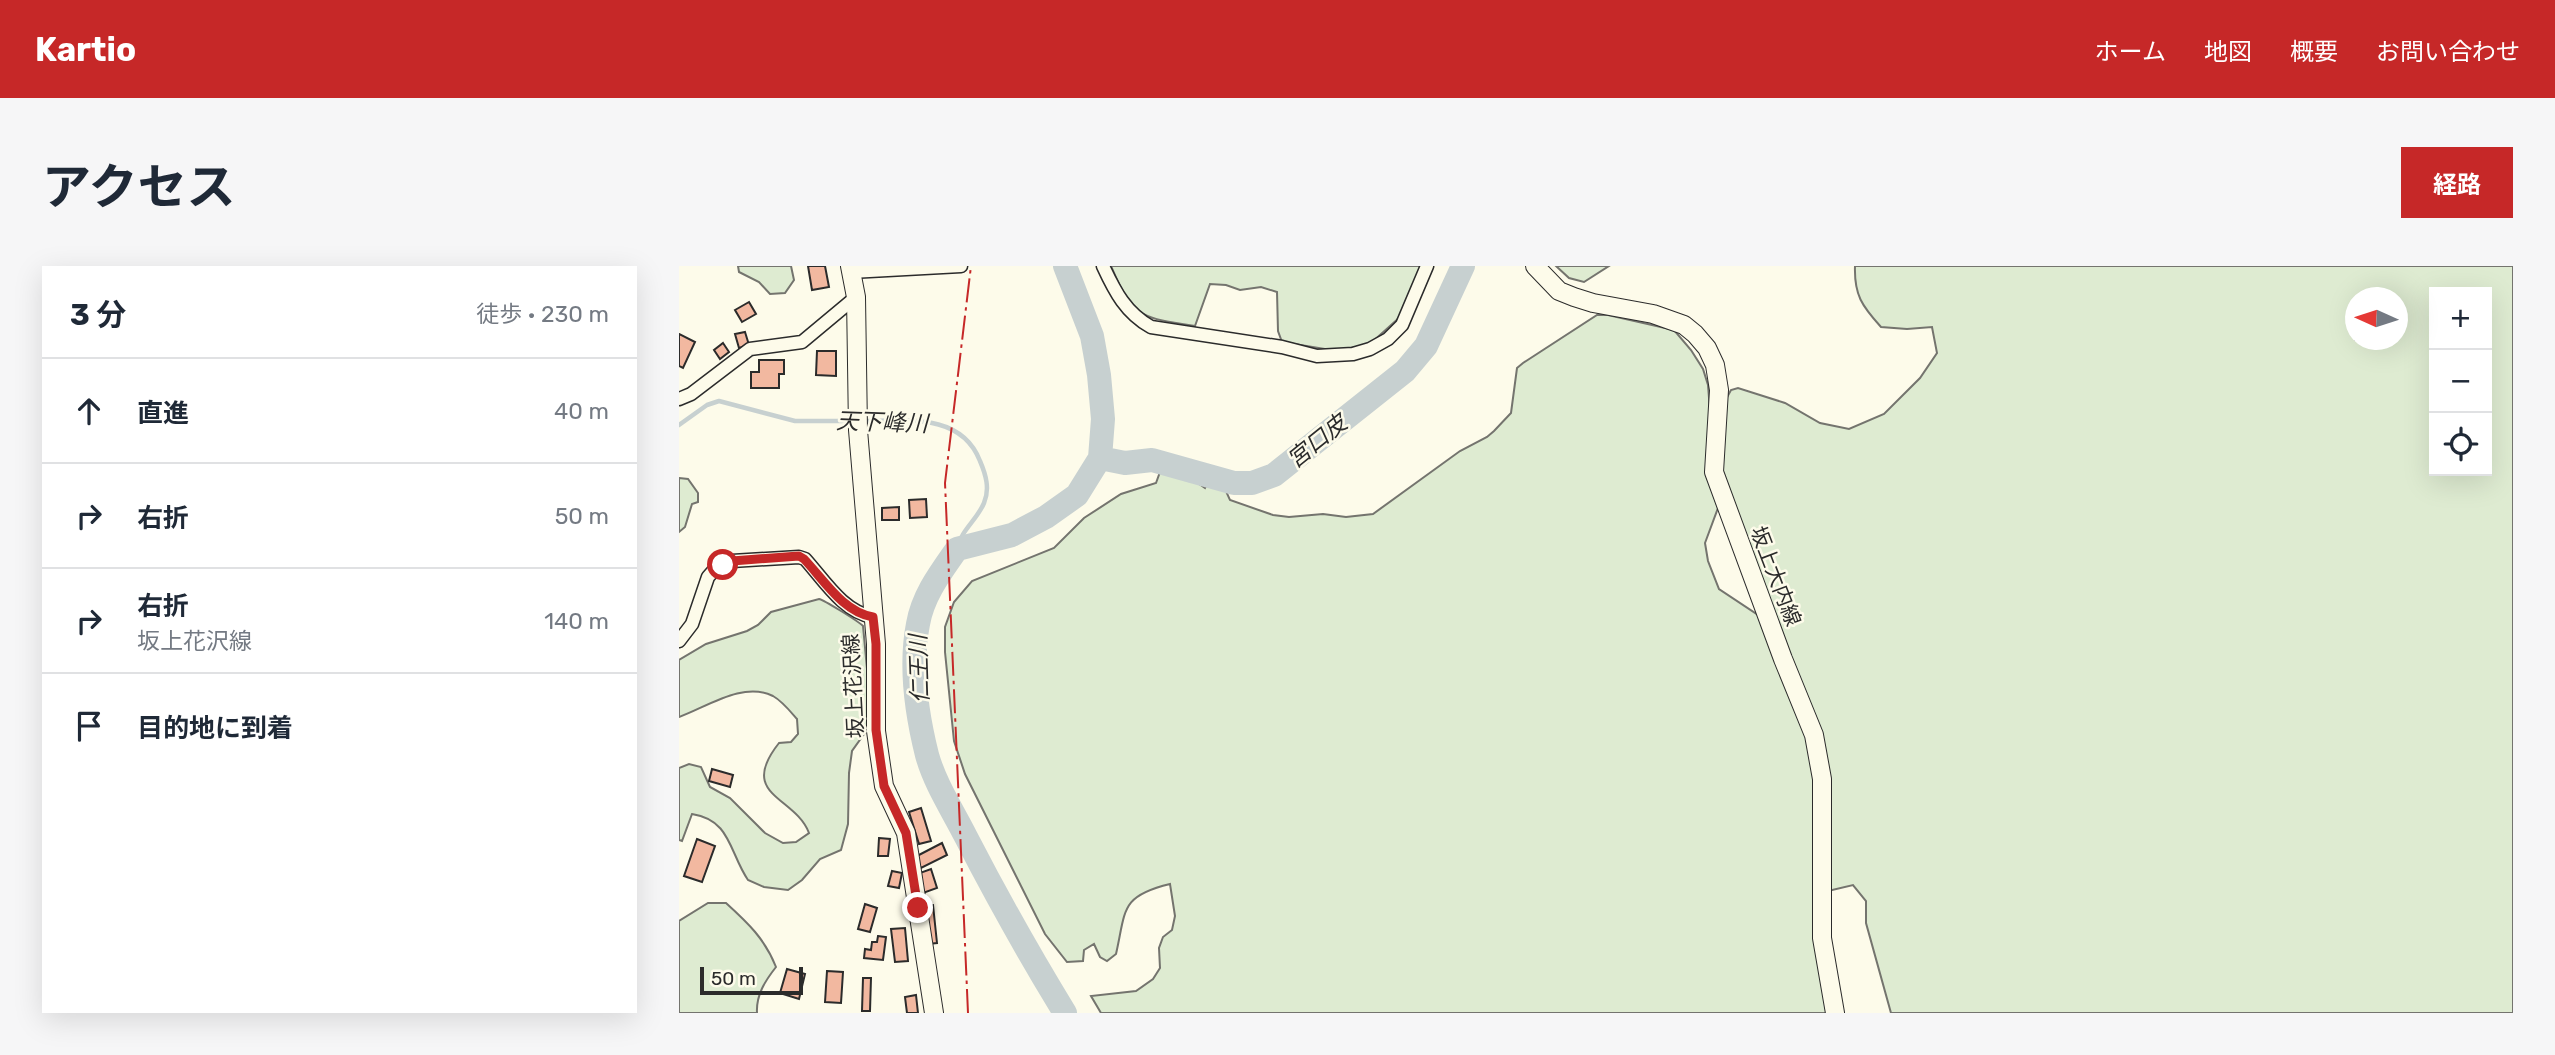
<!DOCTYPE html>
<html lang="ja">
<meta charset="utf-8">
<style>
body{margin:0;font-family:Rubik,"Noto Sans JP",sans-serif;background:#f6f6f7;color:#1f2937}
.controls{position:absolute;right:21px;top:21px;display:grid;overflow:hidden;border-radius:0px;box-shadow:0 7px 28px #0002}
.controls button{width:63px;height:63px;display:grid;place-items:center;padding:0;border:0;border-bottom:2px solid #e0e1e3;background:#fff;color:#1f2937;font:35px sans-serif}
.compass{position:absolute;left:1666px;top:21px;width:63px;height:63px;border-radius:50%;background:#fff;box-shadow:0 7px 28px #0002;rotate:273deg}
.scale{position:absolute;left:21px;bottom:18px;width:103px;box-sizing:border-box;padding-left:7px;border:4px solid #2b2b2b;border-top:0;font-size:19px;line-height:24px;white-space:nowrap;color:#2b2b2b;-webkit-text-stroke:5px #fdfbea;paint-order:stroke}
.stop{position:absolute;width:21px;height:21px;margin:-16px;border:5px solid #c62828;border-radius:50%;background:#fff}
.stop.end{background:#c62828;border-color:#fff;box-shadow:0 2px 7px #0008}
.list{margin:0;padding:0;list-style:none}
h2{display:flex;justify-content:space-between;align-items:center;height:91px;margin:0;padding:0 28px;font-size:30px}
h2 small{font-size:23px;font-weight:400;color:#747a83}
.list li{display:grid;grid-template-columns:46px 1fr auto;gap:21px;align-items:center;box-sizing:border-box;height:105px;padding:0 28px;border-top:2px solid #e0e1e3}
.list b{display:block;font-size:26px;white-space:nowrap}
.list p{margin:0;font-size:23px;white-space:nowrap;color:#747a83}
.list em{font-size:23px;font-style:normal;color:#747a83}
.icon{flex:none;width:38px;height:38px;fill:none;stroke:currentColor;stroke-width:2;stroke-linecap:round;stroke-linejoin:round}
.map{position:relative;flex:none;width:1834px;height:747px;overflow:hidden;border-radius:0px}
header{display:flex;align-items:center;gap:42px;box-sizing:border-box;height:98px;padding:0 35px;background:#c62828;color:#fff}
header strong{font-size:33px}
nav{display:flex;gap:38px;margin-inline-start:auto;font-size:24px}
.intro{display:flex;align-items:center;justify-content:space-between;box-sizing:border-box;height:168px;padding:0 42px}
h1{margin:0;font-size:49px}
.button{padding:18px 32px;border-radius:0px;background:#c62828;color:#fff;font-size:24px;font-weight:700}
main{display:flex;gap:42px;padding:0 42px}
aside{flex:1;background:#fff;border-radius:0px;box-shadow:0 7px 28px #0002}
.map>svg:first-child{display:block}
.green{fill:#deebd1;stroke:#74746e;stroke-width:2;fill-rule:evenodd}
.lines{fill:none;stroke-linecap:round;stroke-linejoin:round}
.stream{stroke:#c7d0d0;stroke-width:4.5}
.river{stroke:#c7d0d0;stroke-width:24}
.building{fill:#f2b8a0;stroke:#2b2b2b;stroke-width:2}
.street-casing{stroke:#2b2b2b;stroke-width:15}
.secondary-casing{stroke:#2b2b2b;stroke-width:20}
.street{stroke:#fdfbea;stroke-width:12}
.secondary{stroke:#fdfbea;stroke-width:18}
.power{stroke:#c62828;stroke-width:2;stroke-dasharray:24 5 3.5 5;stroke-linecap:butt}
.route{stroke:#c62828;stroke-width:9}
.labels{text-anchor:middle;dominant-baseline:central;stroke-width:5;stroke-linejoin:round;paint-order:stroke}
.street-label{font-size:21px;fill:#2b2b2b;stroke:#fdfbea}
.water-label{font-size:23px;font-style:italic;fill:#2b2b2b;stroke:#fdfbea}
</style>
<header>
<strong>Kartio</strong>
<nav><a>ホーム</a><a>地図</a><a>概要</a><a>お問い合わせ</a></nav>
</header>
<div class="intro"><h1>アクセス</h1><a class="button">経路</a></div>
<main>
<aside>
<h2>3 分<small>徒歩 · 230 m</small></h2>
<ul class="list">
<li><svg class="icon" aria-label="ahead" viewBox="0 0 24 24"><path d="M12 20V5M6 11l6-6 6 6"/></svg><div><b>直進</b></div><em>40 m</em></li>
<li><svg class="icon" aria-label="right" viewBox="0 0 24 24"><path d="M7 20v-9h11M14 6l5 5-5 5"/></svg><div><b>右折</b></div><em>50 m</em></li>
<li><svg class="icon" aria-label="right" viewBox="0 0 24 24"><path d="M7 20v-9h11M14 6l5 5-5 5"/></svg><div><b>右折</b><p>坂上花沢線</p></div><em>140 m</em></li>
<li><svg class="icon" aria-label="arrive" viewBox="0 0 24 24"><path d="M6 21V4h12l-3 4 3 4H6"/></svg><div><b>目的地に到着</b></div></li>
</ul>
</aside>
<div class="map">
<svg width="1834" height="747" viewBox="0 0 1834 747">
<rect width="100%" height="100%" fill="#fdfbea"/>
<!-- green -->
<path class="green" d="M59 0H112L115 14 106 27 91 28 80 16 60 6Z
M432 0H743L721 51 691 78 658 85 603 76 599 65 598 26 582 21 561 24 547 19 531 18 516 60C462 51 455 54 432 0Z
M877 0H930L905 16 890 12Z
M1176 0H1834V747H1212L1187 657V635L1174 619 1149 625 1147 514 1042 209 1046 135 1052 124 1059 122 1106 137 1141 157 1170 163 1205 148 1241 112 1258 87 1253 61 1228 63 1202 61C1183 40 1175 29 1176 0ZM1755 26H1808V205H1755ZM1676 32H1718V74H1676Z
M918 49H929L995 64 1012 84 1024 103 1029 119 1031 145 1033 224 1039 242 1026 277 1029 295 1040 323 1082 351 1136 496 1150 747H422L412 730 457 725 474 713 481 702 480 682 484 671 493 664 496 650 491 618C441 630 447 644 437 688L428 695 421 691 415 678 405 684 404 695 388 696 366 668 286 508 275 475 266 386V361L275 336 293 315 375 282 405 252 442 228 477 217 481 206 516 215 526 222 528 218 546 223 551 234 594 249 610 251 644 248 667 251 694 248 781 185 808 171 815 165 832 147 838 102 844 97Z
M0 212 9 213 19 227V236L13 238 6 261 0 266Z
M140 333C145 334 179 355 184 360L193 457 173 485 170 507 169 558 162 584 141 593 123 614 109 624 85 621 69 614C50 586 52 554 13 548L3 575 0 574V502L10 498 22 501 31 521 51 532 86 567 104 577 117 576 130 567C116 530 58 530 100 477L112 476 119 468 118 453C111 445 103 435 94 430 64 415 28 441 0 451V394L27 378 68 365 79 359 92 346Z
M29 637H47C69 657 86 673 97 701 86 715 77 729 78 747H0V655Z"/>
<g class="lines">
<!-- stream -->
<path class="stream" d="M183 155C226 155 282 146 301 195 307 209 311 223 305 237 298 254 282 264 278 283
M0 159 28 139 40 135 116 155H175"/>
<!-- river -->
<path class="river" d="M386 0 413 70 420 109 424 153 421 192 398 229 367 251 333 269 278 283C262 306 244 329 239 358 231 399 238 449 248 489 256 518 274 545 287 571 318 631 351 690 386 747
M421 192 446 197 473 194 555 217H573L595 209 726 105 747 80 784 0"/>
</g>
<!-- building -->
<path class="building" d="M129 0H146L150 21 133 24Z
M70 36 77 48 63 56 56 44Z
M66 66 70 79 60 82 56 68Z
M0 68 16 76 4 102 0 100Z
M44 77 50 86 41 93 35 84Z
M138 85H157V110L137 109Z
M80 94H105V108H100V122H72V106H80Z
M247 233 248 251 231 252 230 234Z
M220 241V254H203V242Z
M33 503 54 509 51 521 30 515Z
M242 542 252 575 240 578 230 546Z
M200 572 211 573 209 590H199Z
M18 573 36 580 23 616 5 610Z
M263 577 268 589 242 602 236 591Z
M252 603 258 622 244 627 238 608Z
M213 605 223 607 220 622 209 620Z
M186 638 198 642 191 666 179 663Z
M254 639 258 677 249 678 245 640Z
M226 662 229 695 216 696 212 663Z
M199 670 207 671 204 694 185 692 186 683 192 684 193 676H198Z
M108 703 126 708 120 733 101 727Z
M148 705 164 706 162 737 146 736Z
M184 712H192L191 745H183Z
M237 729 239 747H228L226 731Z"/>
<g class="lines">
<defs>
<path id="street" d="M424 0C436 26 447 47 472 61L603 81 638 90 674 88 691 83 709 73 723 59 748 0
M172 6 282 0
M0 133 12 128 71 83 123 76 177 31
M0 375 13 358 29 311 36 303 53 295 120 291 126 293C145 314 164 346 194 351"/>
<path id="secondary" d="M171 0 177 31 179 164 197 378V465L205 520 227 567 255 747
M856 0 880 25 895 31 914 37 974 48 1005 59 1016 68 1028 82 1036 99 1040 124 1035 206 1104 393 1135 469 1143 513V672L1156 747"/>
</defs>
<!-- street casing -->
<use href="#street" class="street-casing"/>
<!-- secondary casing -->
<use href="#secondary" class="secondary-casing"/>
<!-- street -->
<use href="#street" class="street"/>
<!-- secondary -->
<use href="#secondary" class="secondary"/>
<!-- power -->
<path class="power" d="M289 747 266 217 292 0"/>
</g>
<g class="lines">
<!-- route -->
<path class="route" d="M44 299 53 295 120 290 125 293C145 314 164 346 194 351L197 378V464L205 520 227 567 239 642"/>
</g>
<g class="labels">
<!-- street labels -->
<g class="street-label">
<text transform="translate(1097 310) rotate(69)">坂上大内線</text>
<text transform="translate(174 420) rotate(-93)">坂上花沢線</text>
</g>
<!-- water labels -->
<g class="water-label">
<text transform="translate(203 156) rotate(2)">天下峰川</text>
<text transform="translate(638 175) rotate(-39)">宮口皮</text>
<text transform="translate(240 403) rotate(-92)">仁王川</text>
</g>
</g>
</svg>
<div class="controls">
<button>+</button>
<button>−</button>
<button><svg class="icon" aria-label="locate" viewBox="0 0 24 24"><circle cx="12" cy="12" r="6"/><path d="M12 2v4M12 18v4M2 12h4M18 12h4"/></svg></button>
</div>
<svg class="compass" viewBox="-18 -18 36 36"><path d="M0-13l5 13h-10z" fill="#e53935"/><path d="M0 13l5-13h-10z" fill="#747a83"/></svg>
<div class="scale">50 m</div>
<div class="stop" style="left:44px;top:299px"></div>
<div class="stop end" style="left:239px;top:642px"></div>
</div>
</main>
